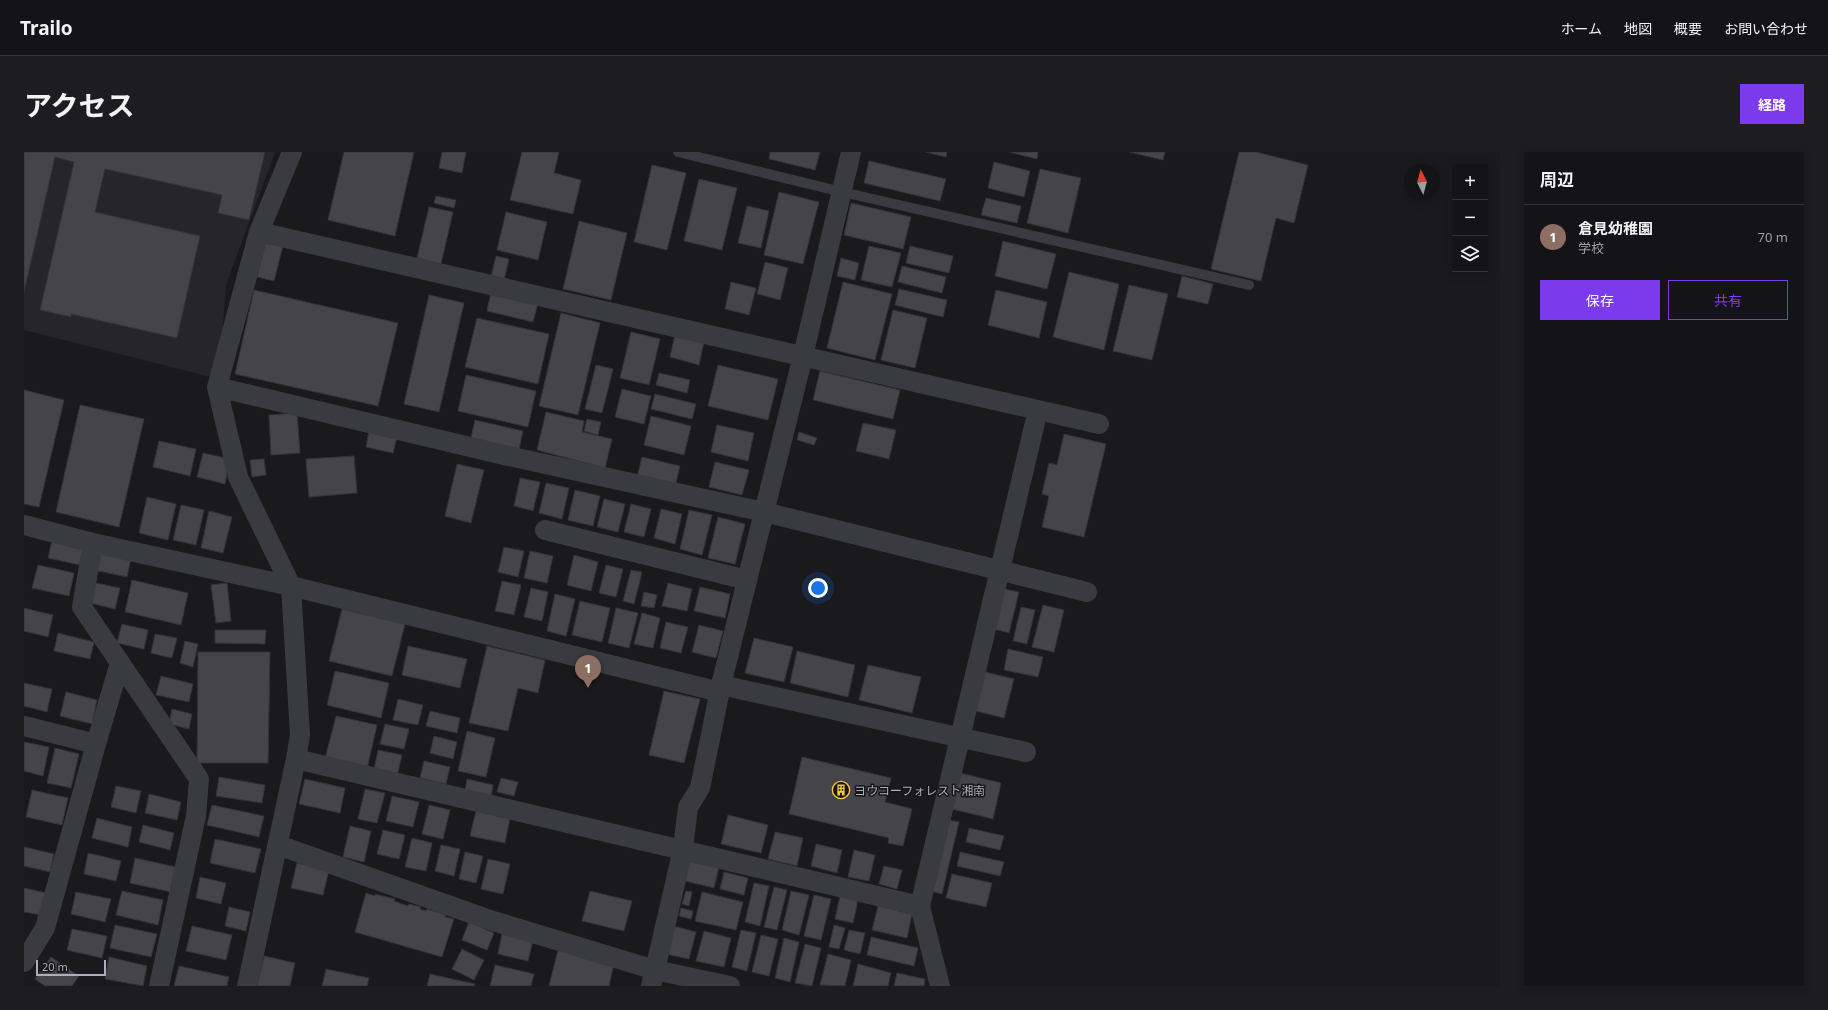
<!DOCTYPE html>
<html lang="ja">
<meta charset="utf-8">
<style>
body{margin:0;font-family:"Noto Sans","Noto Sans JP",sans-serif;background:#1d1c1e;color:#f1f3f6}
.controls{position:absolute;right:12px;top:12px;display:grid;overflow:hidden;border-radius:0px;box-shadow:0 2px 10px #0003}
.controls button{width:36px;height:36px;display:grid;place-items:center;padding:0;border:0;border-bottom:1px solid #333234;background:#141315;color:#f1f3f6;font:20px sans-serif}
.compass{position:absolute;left:1380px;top:12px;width:36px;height:36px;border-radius:50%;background:#141315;box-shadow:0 2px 10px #0003;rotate:354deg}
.scale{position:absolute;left:12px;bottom:10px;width:70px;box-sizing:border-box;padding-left:4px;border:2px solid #abafbc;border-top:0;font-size:11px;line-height:14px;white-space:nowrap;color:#abafbc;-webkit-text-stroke:3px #151417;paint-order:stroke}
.you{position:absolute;left:794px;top:436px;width:14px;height:14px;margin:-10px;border:3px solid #fff;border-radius:50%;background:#1a73e8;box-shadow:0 0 0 6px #1a73e833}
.badge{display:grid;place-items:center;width:26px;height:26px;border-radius:50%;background:#7c3aed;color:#fff;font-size:13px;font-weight:700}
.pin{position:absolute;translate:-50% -33px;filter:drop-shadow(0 1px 2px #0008)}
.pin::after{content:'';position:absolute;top:21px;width:14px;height:12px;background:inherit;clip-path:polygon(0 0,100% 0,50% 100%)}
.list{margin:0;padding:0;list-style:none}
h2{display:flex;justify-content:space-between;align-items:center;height:52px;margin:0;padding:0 16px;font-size:17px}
h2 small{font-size:13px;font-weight:400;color:#9d9ea0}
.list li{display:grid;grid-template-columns:26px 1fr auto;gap:12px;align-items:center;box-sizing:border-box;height:64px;padding:0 16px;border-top:1px solid #333234}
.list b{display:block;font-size:15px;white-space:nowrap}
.list p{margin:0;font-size:13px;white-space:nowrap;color:#9d9ea0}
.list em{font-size:13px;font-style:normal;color:#9d9ea0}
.actions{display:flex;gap:8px;padding:12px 16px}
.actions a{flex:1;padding:9px 0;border:1px solid #7c3aed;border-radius:0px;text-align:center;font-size:14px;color:#7c3aed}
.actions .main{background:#7c3aed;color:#fff}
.icon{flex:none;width:22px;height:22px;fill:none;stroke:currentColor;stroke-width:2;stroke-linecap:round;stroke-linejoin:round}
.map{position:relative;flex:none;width:1476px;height:834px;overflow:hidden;border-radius:0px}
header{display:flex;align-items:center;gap:24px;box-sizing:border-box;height:56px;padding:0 20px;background:#141315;border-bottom:1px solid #333234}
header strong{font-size:19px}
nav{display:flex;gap:22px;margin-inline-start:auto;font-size:14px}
.intro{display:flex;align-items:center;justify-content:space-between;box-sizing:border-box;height:96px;padding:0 24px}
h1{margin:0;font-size:28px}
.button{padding:10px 18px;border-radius:0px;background:#7c3aed;color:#fff;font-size:14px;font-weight:700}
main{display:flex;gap:24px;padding:0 24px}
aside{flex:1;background:#141315;border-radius:0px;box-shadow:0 2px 10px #0003}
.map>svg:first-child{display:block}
.built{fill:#262529}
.building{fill:#444449;stroke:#343338}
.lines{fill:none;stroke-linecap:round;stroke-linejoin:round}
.service{stroke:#3a3b41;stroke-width:10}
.minor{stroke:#3a3b41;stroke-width:20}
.labels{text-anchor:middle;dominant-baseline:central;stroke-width:3;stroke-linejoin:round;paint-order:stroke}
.poi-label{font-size:12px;fill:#abafbc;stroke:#151417;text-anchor:start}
</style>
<header>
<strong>Trailo</strong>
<nav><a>ホーム</a><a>地図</a><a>概要</a><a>お問い合わせ</a></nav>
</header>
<div class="intro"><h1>アクセス</h1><a class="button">経路</a></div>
<main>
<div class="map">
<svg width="1476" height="834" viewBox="0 0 1476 834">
<rect width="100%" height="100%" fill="#1a191c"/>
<!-- built -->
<path class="built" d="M0 0H251L202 133 195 227 0 178Z"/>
<!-- building -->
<path class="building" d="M0 0H241L225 68 194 61 198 43 81 17 71 60 176 84 153 186 47 162V165L16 158 50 10 31 5 0 140Z
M320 0H390L371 84 304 68Z
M418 0H442L438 21 415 16Z
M498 0H535L530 21 557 28 549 62 486 48Z
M746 0H796L791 18 745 7Z
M901 0H923L922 5Z
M985 0H1014L1013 7Z
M1105 0H1141L1139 8Z
M1215 0H1232L1284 13 1270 71 1252 66 1237 129 1187 117Z
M845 9 922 27 916 49 840 31Z
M970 10 1006 19 1000 45 964 36Z
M628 13 662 21 643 98 610 90Z
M1016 17 1057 26 1044 81 1003 71Z
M675 27 713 36 698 98 660 89Z
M755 40 795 50 779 112 740 103Z
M412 44 432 48 430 56 410 51Z
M962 46 997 54 993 71 957 63Z
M827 51 887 65 879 97 820 83Z
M723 54 745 59 737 96 714 91Z
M405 55 429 60 417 112 393 106Z
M482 60 523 70 514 108 473 98Z
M555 69 603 81 587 148 539 137Z
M979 89 1032 102 1023 137 971 124Z
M241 90 259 94 250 129 233 125Z
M845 94 877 101 868 135 837 128Z
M886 94 929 104 925 121 882 111Z
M472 104 485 107 480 128 467 125Z
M817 106 835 111 831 128 813 124Z
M741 110 764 116 756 148 733 142Z
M878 114 922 125 918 141 874 130Z
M1045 120 1095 132 1080 198 1029 185Z
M1158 124 1189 132 1184 152 1153 145Z
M707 130 732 136 725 163 701 157Z
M819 130 868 142 851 208 803 196Z
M1105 133 1144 142 1128 208 1089 199Z
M875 137 923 148 919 165 871 153Z
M230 138 374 171 354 254 211 222Z
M972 138 1023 150 1015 186 964 173Z
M467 140 514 151 509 170 463 159Z
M405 143 440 151 415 260 380 252Z
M869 158 903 166 891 216 857 208Z
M537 161 576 171 554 263 515 254Z
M453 166 525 182 514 232 441 215Z
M607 180 636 187 625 233 596 226Z
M651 183 680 190 675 213 646 205Z
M572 213 589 217 578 261 561 257Z
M694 213 754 227 744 268 684 254Z
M796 219 876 238 869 267 789 248Z
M635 221 666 228 663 241 632 233Z
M442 223 512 239 504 275 434 259Z
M598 237 627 244 620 272 591 265Z
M0 238 40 248 15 355 0 352Z
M631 242 672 252 668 267 627 257Z
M56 253 120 267 95 375 32 360Z
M522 260 560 269 558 280 588 287 581 316 513 298Z
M273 261 276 301 247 303 245 263Z
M627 264 667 274 660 303 620 293Z
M563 267 577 270 574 283 560 279Z
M451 268 499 279 495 297 447 286Z
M839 271 872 278 865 307 832 299Z
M693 273 730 281 724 309 687 300Z
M345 279 373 285 369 301 342 295Z
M775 280 793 286 790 293 773 288Z
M1040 282 1082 292 1060 385 1018 375 1025 344 1018 342 1025 311 1033 313Z
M135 289 172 297 166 324 129 315Z
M179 301 206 307 201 332 173 325Z
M330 304 333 341 285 345 282 307Z
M618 305 656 314 651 335 613 326Z
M240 307 242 323 228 325 226 308Z
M691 310 725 318 718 343 685 335Z
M433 312 460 318 447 371 421 364Z
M496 326 516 330 509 359 490 354Z
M522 331 545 336 538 367 515 361Z
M551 338 576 344 569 374 544 368Z
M123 345 152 352 144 388 115 381Z
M580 347 601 352 594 380 573 375Z
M607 352 627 357 620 385 600 380Z
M157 353 180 358 172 393 149 388Z
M637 357 658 362 651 392 630 386Z
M665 358 688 363 678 403 656 397Z
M185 359 208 365 199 401 177 396Z
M694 365 721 372 711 412 684 406Z
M29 384 61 391 56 413 24 406Z
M480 395 500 399 494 425 474 420Z
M75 398 107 405 103 425 70 418Z
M506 399 529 404 523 431 500 426Z
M550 403 574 410 567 439 543 433Z
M14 413 50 421 45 444 8 436Z
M582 413 599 417 592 445 575 441Z
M607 418 618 420 610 452 599 449Z
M108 428 164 441 157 473 101 460Z
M478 429 497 433 490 463 471 459Z
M67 430 96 436 91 457 62 450Z
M203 431 207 469 192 471 187 433Z
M644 431 668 437 663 459 638 454Z
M676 435 706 442 701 466 670 459Z
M507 436 524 440 518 469 500 465Z
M980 437 995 440 985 481 970 477Z
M620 440 633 443 630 456 617 454Z
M531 442 551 447 542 484 523 479Z
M556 449 586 456 578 490 548 483Z
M1019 453 1040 458 1030 500 1008 495Z
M997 455 1011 458 1003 492 989 489Z
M0 456 29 463 24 485 0 479Z
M592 456 614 461 605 496 584 491Z
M318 457 381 472 368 524 305 509Z
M618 461 636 466 629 496 610 492Z
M642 470 664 475 657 501 636 496Z
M98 472 124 478 120 497 93 491Z
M675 473 699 479 692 506 668 500Z
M191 478H242L241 492 191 491Z
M34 481 70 490 66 507 30 499Z
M131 482 153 486 148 506 127 501Z
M730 486 769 495 760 530 721 521Z
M161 489 174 492 169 515 156 511Z
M384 494 443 507 436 536 378 523Z
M463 494 521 508 514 541 494 536 484 579 445 571Z
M984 497 1019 505 1014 525 980 518Z
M773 499 831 513 824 545 766 531Z
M174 500H246L244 611H173Z
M844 513 897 525 888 561 835 548Z
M311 519 365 531 357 566 303 553Z
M961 520 990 527 980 566 952 559Z
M137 524 169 532 165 550 132 543Z
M0 531 28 537 23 560 0 554Z
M640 539 676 547 660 611 625 603Z
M42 540 73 548 68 572 36 564Z
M374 547 399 553 394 573 369 568Z
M148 557 168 562 165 577 145 572Z
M406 559 436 566 433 581 402 574Z
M312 564 353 573 343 617 301 607Z
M361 572 385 577 380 597 356 592Z
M443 579 471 586 462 625 434 619Z
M410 584 433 590 429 607 406 601Z
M0 590 25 595 19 624 0 619Z
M31 596 55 602 47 636 23 631Z
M354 598 378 603 373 624 350 618Z
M778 605 867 626 861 650 888 657 879 694 864 691 865 686 765 662Z
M400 609 426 615 422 632 396 626Z
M936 621 977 631 969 667 928 657Z
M195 625 241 633 238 651 192 644Z
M477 626 494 630 490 644 473 640Z
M281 627 321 636 316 661 275 652Z
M443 627 469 633 467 645 441 639Z
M92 634 117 639 112 661 87 655Z
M341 637 361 641 353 671 334 667Z
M8 638 44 646 38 673 2 665Z
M125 642 157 650 153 668 121 661Z
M368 644 395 650 389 675 362 669Z
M188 653 240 664 235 685 183 673Z
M405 653 426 658 419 687 398 682Z
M452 659 486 667 481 691 446 684Z
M704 663 744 673 737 701 697 692Z
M73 666 108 675 104 695 68 686Z
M924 668 935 670 918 742 907 739Z
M119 673 150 681 146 698 115 690Z
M326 674 347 679 340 710 319 705Z
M945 676 980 684 976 698 942 690Z
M359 678 381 683 375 707 353 702Z
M751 680 779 686 773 714 744 707Z
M388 686 408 691 402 719 381 715Z
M191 687 237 697 231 721 186 711Z
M792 692 818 698 813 721 787 714Z
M417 693 436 697 430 724 411 719Z
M0 695 30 702 26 720 0 714Z
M830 698 851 703 845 729 824 725Z
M441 700 459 704 452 731 435 727Z
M936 700 980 710 976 724 933 714Z
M64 701 97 709 92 729 60 722Z
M111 706 152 715 147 740 106 731Z
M464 707 486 712 479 742 457 737Z
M662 707 695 715 690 736 657 728Z
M273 711 305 718 299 743 267 736Z
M860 714 878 718 873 737 855 732Z
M700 720 724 726 720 743 696 737Z
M928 722 968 731 962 755 922 746Z
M176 725 202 731 197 752 172 746Z
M730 731 745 734 736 774 721 770Z
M750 735 763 738 753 778 740 775Z
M0 736 22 741 17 763 0 760Z
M98 739 139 748 134 773 92 763Z
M566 739 608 749 600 779 558 769Z
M662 739 668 740 665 754 658 752Z
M767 739 785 743 775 783 758 778Z
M52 740 87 747 81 770 47 762Z
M678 740 719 750 712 778 671 769Z
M342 741 351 744V742L371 747 370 749 384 754 385 752 397 755 396 757 402 759 403 757 422 763 421 765 430 767 418 805 331 780Z
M790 743 807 747 797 788 780 784Z
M816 744 834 748 829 771 811 767Z
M854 754 888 762 883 786 848 778Z
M205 755 226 760 222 779 201 774Z
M657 756 669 759 667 767 655 764Z
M445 770 470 781 463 798 438 788Z
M91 773 133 782 127 805 86 796Z
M810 773 821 776 815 797 805 795Z
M168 774 208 783 202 808 162 799Z
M649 774 672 780 665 807 642 802Z
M48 777 83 784 78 806 43 798Z
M717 778 732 781 723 819 708 815Z
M825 778 841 781 836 802 820 798Z
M680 779 707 786 700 815 672 809Z
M478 782 509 788 504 809 474 802Z
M737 783 754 787 745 824 728 820Z
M847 785 894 796 890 814 843 803Z
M760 786 775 790 766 830 751 826Z
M781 792 797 796 788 834 771 831Z
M438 797 460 808 450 828 428 817Z
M534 798 590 811 585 834H525Z
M804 802 827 808 821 834 796 833Z
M240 804 271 811 266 834H233Z
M27 805 55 824 48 834H21L11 827Z
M85 805 123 814 119 834 81 827Z
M834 812 867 821 864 834H829Z
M471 813 510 822 507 834H466Z
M155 814 205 825 203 834H150Z
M302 817 345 826 343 834H298Z
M873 821 901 827 900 834H870Z
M406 822 451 832 450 834H403Z"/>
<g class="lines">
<!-- service -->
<path class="service" d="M654 0 818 40 1225 133"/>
<!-- minor -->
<path class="minor" d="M235 80 1075 272
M193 235 480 303 740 360 1063 440
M0 373 69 391 267 434 696 540
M521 378 723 428
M69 391 58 455 175 627 172 664 135 834
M697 533 779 204 827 0
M0 574 72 592 21 776 0 810
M72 592 96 511
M272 607 896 754
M254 693 466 768 631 818 659 697 664 655 676 636 697 533 1002 600
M223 834 272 607 276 583 267 434 214 325 193 235 235 80 268 0
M627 834 631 818 706 834
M916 834 896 754 1014 258"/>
</g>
<!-- icons -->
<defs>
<symbol id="building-ring" viewBox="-11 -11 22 22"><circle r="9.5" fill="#151417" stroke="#f8c935" stroke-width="1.5"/><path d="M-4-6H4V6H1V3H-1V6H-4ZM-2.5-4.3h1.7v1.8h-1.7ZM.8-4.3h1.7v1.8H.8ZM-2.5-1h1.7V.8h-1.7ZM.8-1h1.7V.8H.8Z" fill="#f8c935"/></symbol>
</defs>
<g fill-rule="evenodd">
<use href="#building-ring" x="807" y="628" width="20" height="20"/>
</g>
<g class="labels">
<!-- poi labels -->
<g class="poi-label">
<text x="830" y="638">ヨウコーフォレスト湘南</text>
</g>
</g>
</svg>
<div class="controls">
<button>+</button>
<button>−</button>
<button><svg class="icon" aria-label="layers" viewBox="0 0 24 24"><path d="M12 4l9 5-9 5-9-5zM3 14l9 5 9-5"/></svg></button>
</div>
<svg class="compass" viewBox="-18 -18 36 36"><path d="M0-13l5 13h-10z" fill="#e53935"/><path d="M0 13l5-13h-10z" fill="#9d9ea0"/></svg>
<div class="scale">20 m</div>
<div class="you"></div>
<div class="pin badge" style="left:564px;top:536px;background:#8d6e63">1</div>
</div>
<aside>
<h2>周辺<small></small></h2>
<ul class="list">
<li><span class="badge" style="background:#8d6e63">1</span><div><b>倉見幼稚園</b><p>学校</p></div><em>70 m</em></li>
</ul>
<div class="actions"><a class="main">保存</a><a>共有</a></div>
</aside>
</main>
